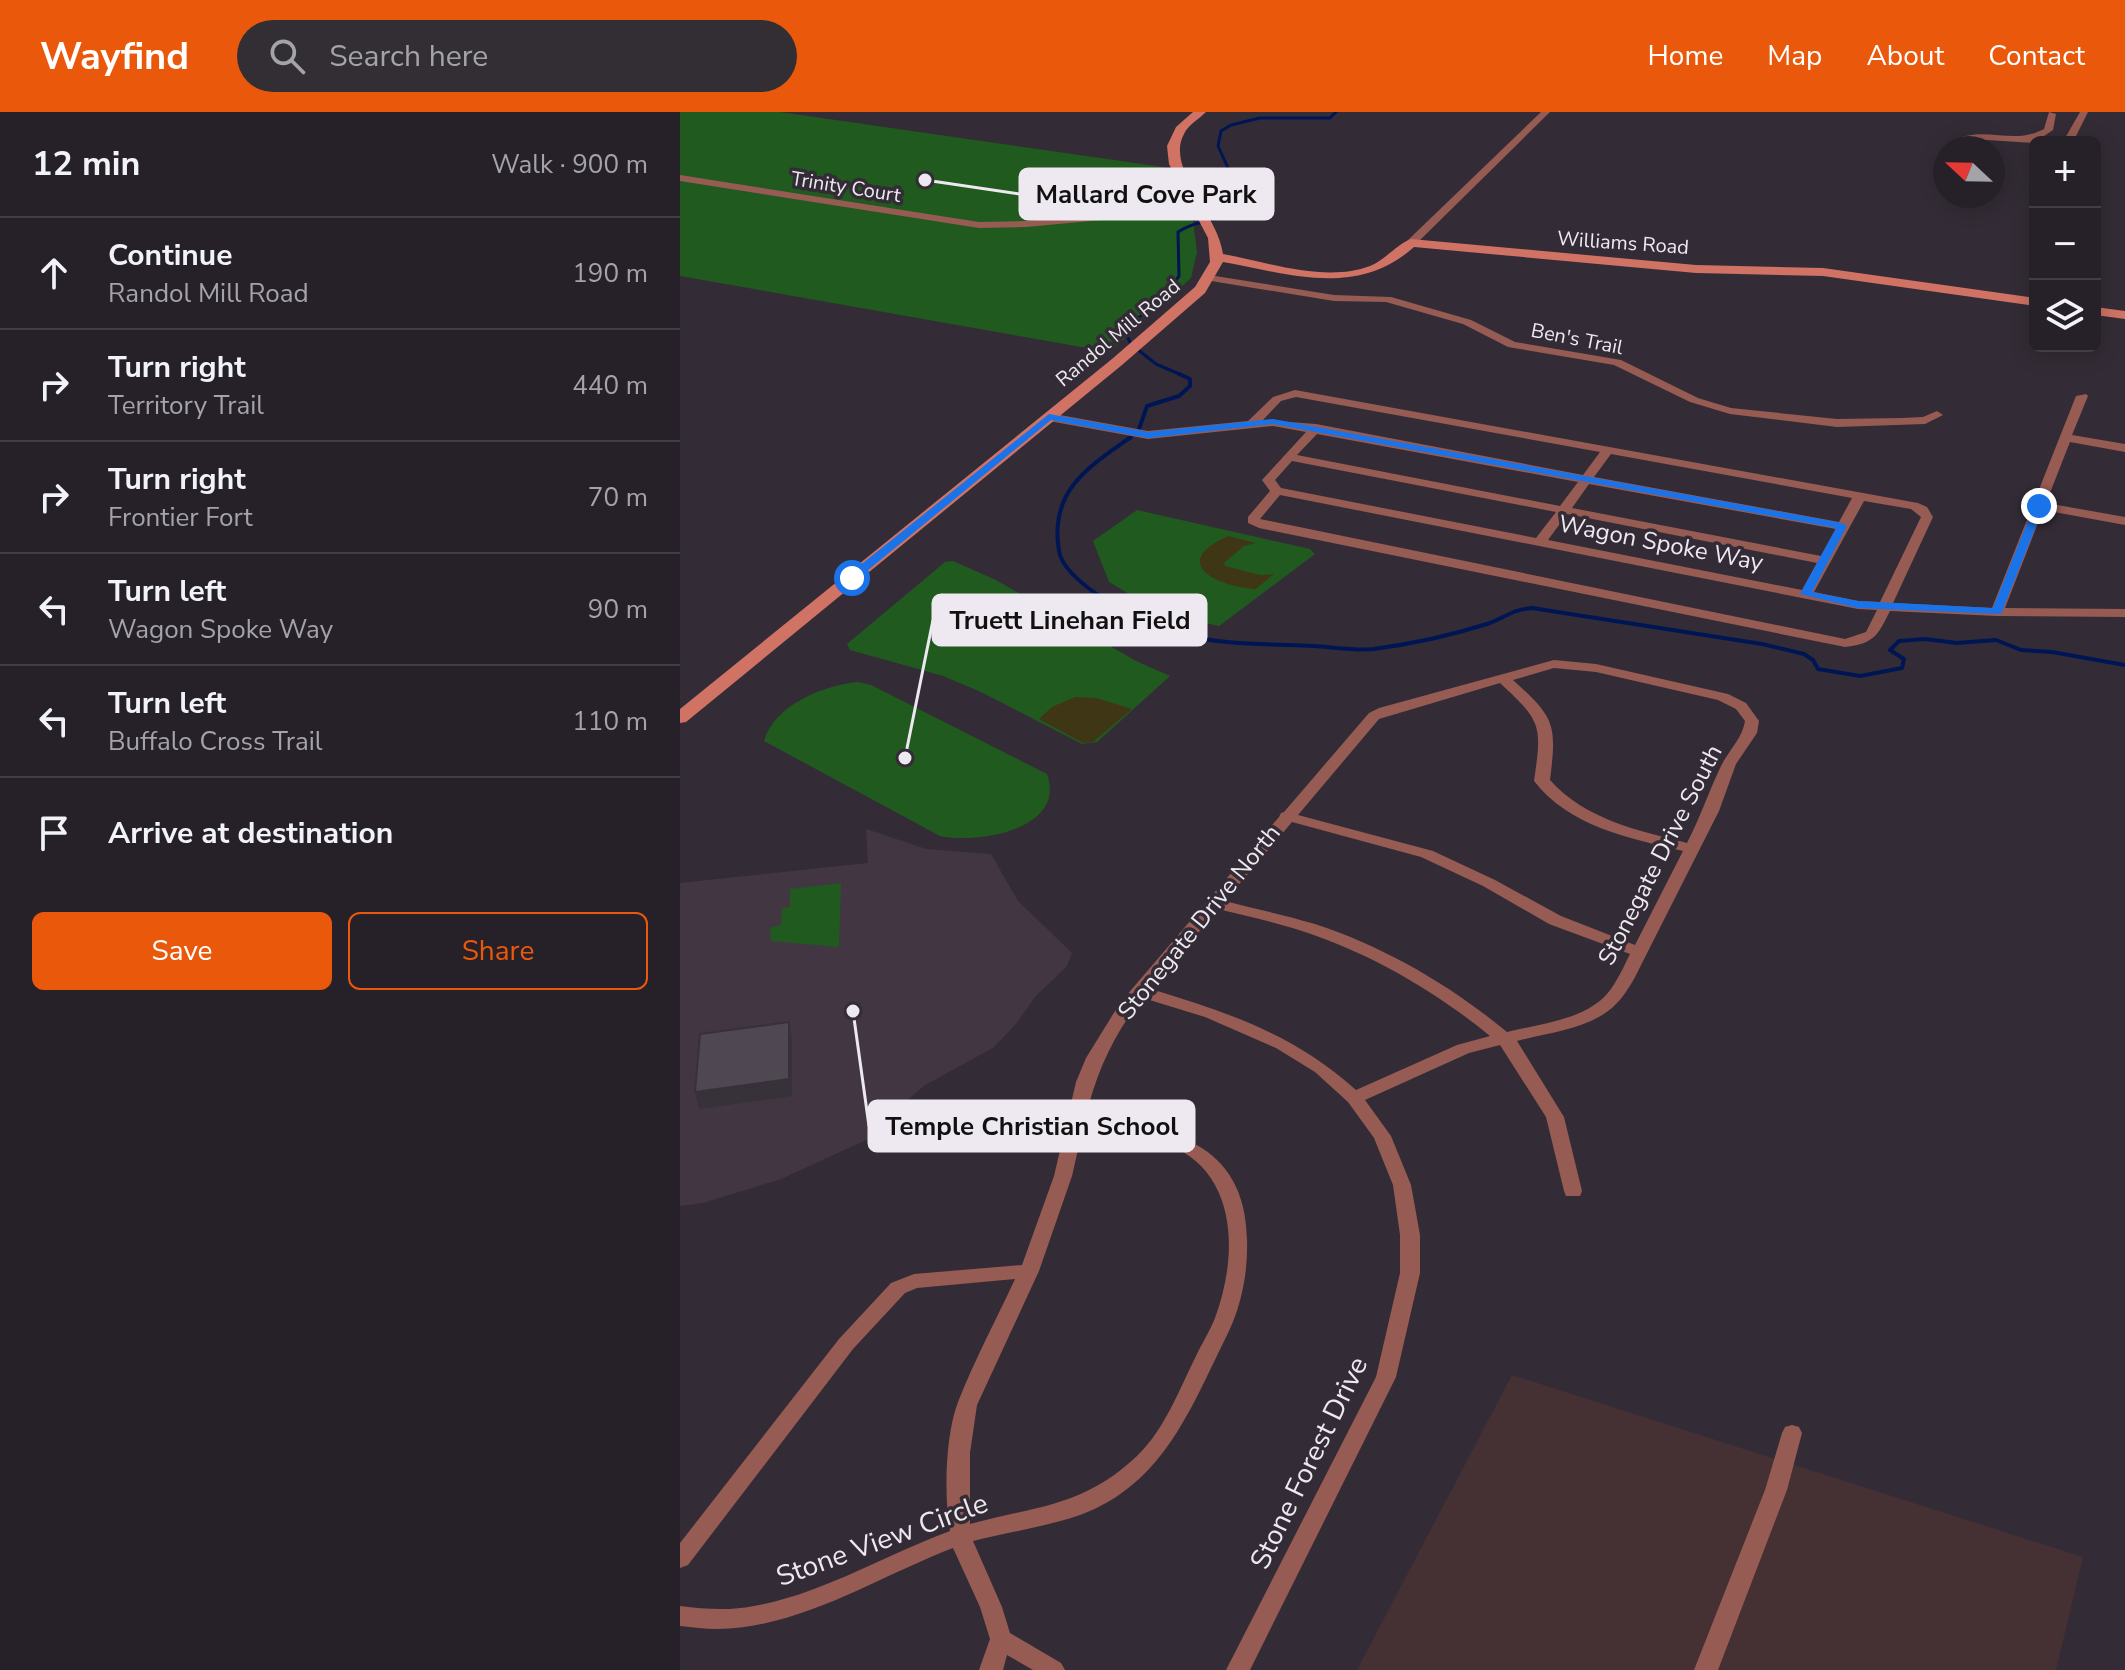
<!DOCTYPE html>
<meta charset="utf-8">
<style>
body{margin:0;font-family:"Nunito Sans",sans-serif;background:#322e34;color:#f1f3f6}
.controls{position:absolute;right:24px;top:24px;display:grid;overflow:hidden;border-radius:12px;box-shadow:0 4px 20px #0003}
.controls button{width:72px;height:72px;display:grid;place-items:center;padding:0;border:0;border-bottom:2px solid #423e45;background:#262128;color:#f1f3f6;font:40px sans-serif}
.compass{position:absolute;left:1253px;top:24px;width:72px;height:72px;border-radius:50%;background:#262128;box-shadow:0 4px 20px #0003;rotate:292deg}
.stop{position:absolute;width:24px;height:24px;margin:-18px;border:6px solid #1a73e8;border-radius:50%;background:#fff}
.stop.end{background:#1a73e8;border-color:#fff;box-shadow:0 2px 8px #0008}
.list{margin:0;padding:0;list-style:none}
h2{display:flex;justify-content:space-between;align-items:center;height:104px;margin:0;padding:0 32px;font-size:34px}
h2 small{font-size:26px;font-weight:400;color:#a4a3a8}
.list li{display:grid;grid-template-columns:52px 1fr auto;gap:24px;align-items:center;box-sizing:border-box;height:112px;padding:0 32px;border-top:2px solid #423e45}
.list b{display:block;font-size:30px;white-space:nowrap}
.list p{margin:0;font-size:26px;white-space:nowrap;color:#a4a3a8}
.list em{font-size:26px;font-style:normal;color:#a4a3a8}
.actions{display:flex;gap:16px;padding:24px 32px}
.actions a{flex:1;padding:18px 0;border:2px solid #ea580c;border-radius:12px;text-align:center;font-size:28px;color:#ea580c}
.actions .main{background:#ea580c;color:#fff}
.icon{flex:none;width:44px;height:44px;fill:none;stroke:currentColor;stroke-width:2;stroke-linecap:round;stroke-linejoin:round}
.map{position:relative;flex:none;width:1445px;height:1558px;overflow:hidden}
header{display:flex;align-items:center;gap:48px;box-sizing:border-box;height:112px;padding:0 40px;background:#ea580c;color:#fff}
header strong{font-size:38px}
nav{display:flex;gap:44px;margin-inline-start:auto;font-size:28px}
.search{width:560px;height:72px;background:#322e34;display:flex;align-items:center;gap:20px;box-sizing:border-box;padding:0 28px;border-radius:44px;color:#a4a3a8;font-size:30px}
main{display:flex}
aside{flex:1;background:#262128}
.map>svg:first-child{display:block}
.commercial{fill:#453034}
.education{fill:#423643}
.green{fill:#205a1f}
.sand{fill:#3f3616}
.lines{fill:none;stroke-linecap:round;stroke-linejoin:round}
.stream-far1{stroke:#001654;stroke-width:3}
.stream{stroke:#001654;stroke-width:4}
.street{fill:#965b52;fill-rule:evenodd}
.secondary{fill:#d07264;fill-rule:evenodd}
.shaded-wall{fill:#373239}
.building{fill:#4f4752;stroke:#373239;stroke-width:2}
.route{fill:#1a73e8}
.labels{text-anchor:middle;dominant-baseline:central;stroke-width:7;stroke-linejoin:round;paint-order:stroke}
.far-street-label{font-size:20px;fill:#eee9f0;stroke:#332c36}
.street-label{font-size:24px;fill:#eee9f0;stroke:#332c36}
.near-street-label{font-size:28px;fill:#eee9f0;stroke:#332c36}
.leader{fill:none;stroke:#eee9f0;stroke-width:3}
.callout-dot{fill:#eee9f0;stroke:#332c36;stroke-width:3}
.callout{fill:#eee9f0;stroke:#eee9f0;stroke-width:3}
.callout-label{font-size:26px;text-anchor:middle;font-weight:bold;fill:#111}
</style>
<header>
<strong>Wayfind</strong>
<div class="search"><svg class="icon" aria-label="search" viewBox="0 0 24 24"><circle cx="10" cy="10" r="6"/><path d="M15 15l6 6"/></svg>Search here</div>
<nav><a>Home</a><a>Map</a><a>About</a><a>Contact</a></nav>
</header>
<main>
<aside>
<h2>12 min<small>Walk · 900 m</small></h2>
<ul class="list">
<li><svg class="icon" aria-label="ahead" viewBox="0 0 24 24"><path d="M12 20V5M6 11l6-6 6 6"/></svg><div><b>Continue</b><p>Randol Mill Road</p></div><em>190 m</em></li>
<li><svg class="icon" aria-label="right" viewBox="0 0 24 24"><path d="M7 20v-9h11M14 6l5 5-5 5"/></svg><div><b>Turn right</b><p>Territory Trail</p></div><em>440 m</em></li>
<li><svg class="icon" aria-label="right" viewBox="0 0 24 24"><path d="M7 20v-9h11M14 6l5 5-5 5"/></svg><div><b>Turn right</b><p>Frontier Fort</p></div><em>70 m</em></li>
<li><svg class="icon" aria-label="left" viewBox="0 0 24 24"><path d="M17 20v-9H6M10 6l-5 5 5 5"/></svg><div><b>Turn left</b><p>Wagon Spoke Way</p></div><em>90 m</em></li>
<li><svg class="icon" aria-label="left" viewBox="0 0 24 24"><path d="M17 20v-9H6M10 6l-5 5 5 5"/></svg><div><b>Turn left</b><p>Buffalo Cross Trail</p></div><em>110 m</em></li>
<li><svg class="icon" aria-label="arrive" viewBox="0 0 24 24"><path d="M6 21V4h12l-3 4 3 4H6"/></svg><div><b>Arrive at destination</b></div></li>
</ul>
<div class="actions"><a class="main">Save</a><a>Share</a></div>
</aside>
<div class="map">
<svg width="1445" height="1558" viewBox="0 0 1445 1558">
<rect width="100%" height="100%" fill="#332c36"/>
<!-- commercial -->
<path class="commercial" d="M832 1263 1403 1445 1376 1558H677Z"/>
<!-- education -->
<path class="education" d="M186 717 246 737 311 742 338 789 392 841 387 854 355 885 336 912 313 936 245 973 224 991 233 998 197 1023 101 1067 23 1091 0 1094V771L188 751Z"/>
<!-- green -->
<path class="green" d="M0 0H100L483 55 512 101 517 140 511 166 430 240 0 164Z
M457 398 630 437 635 442 539 514 481 501 429 470 413 429Z
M273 449 316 468 456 549 490 564 417 630 402 632 301 580 263 564 170 538 167 532 265 450Z
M178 570 191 573 367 662C387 718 297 732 260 724L84 629C94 593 144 573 178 570Z
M161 771 159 835 91 829 90 816 101 813 102 796 110 795V777Z"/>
<!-- sand -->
<path class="sand" d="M548 424 576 431 564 434 544 451 545 454 580 463 594 462 576 477C537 475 488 451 548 424Z
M395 585 416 586 452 597 413 630 403 631 359 607 372 595Z"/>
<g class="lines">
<!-- stream-far1 -->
<path class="stream-far1" d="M450 230 446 222 449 215 490 177 499 164 498 120C519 105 547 112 564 91L538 34 541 19 551 13 580 6H650L656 0
M457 237 476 252 504 264"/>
<!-- stream -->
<path class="stream" d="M458 320 467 294 499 284 510 274V267L499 262
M451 325C407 356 369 379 379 439 384 471 464 513 494 521 539 533 588 532 633 534 653 535 675 539 694 537 731 532 772 523 807 512 826 506 829 498 852 496L1082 532 1124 542 1133 548 1138 557 1180 564 1222 556 1224 547 1210 538 1219 529 1245 527 1277 531 1316 528 1341 538 1372 540 1445 553"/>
<!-- street -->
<path class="street" d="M861 0H870L735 133H727V129Z
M1369 0 1376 2 1373 18 1361 26 1384 28 1400 0H1408L1393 30 1355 31 1291 27 1281 31 1280 36 1271 35 1274 28C1306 13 1333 34 1364 17Z
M0 63 299 110 346 109 519 93 524 96 519 99 346 115 299 116 0 69Z
M529 163 654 183 711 185 791 208 835 230 941 248 1018 286 1051 296 1157 307 1222 306 1243 305 1257 299 1263 303 1245 312 1157 315 1050 302 1010 290 934 253 828 235 783 212 706 190 654 189 525 168V164Z
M615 278 1238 391 1247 395 1253 405 1213 491 1312 496 1396 284 1406 282 1408 284 1392 323 1445 332V340L1390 330 1366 391 1445 405V413L1363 398 1325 496 1445 497V505L1317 504 1210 499C1198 523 1194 532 1165 535L579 416 568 411V405L590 379 582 368 626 320 593 314 468 327 369 309 363 305 369 301 468 319 568 309 593 285ZM616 285 920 340 903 363 636 312 583 308 601 289ZM637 322 898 370 880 394 617 343ZM931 342 1172 386 1159 410 914 365ZM612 349 876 400 856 426 601 376 595 368ZM909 372 1156 417 1141 444 892 396ZM600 383 1178 497 1197 498 1186 520 1165 527 580 407ZM1184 389 1231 397 1241 405 1200 490 1178 489 1134 480ZM887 402 1137 451 1122 478 868 428Z
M874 548 916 552 1048 582 1066 591 1079 609 1077 621 1056 652 1039 699 955 865C950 874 944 884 937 891 913 917 870 920 837 929L884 1005 902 1079 900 1084H886L884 1079 866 1005 820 933 789 941 685 988 711 1024 731 1073 740 1123V1161L716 1265 570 1558H546L696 1265 720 1161V1123L713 1073 694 1026 668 990 635 960 596 936 525 905 463 886C433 922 416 962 405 1007 487 1013 566 1029 567 1128 568 1159 562 1191 549 1219 512 1293 485 1372 400 1403 365 1415 329 1420 293 1429L322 1495 330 1521 381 1551 385 1558H353L327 1543 323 1558H299L310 1527 300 1495 273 1436C197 1465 121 1516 37 1517 25 1517 12 1515 0 1514V1494C25 1497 49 1499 74 1494 142 1482 205 1443 270 1419 264 1384 265 1324 278 1290 294 1249 316 1208 335 1167L237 1176 225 1181 173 1237 8 1453 0 1456V1431L159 1227 211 1171 234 1162 342 1153 374 1064 396 970 406 946 440 891 599 705 601 701 604 700 689 601 699 596ZM874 556 916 560 1038 588 1056 597 1065 609C1062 627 1049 638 1041 654 1029 679 1020 706 1007 731 957 718 906 708 870 668 877 612 875 606 833 568ZM820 571C862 610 862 613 854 669 890 715 949 726 1003 739L955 833 881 804 815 768 753 739 618 703 699 607ZM612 710 741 745 803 774 869 812 950 842C943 856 937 870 927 882 904 908 859 912 827 920 770 873 705 835 635 812 605 803 575 797 545 789ZM538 797C566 804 595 810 622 819 690 841 755 879 810 924L777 933 676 978C614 922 549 901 471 877ZM402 1020C430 1022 460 1022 487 1032 559 1060 558 1144 535 1206 530 1219 522 1231 516 1244 499 1278 485 1317 457 1344 403 1395 356 1394 290 1412V1341L297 1293 359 1159 392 1064Z
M1112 1313 1119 1315 1122 1321 1107 1378 1038 1558H1014L1085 1378 1102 1321 1105 1315Z"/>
<!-- secondary -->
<path class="secondary" d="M513 0H526C519 7 508 13 504 22 485 56 538 102 543 142 587 150 646 171 690 154 705 148 716 133 731 127L1016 153 1143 156 1355 186V194L1143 164 1016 161 734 135C677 186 610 162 543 150L525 181 442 253 6 610 0 611V597L432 247 515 175 530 150 528 126 489 52 487 34 496 15Z
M1415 195 1445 199V207L1415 203Z"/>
</g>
<!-- shaded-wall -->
<path class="shaded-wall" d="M109 910 112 927V984L19 997 15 980Z"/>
<!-- building -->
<path class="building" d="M109 910V967L15 980 20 922Z"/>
<!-- route -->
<path class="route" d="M369 302 468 320 593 307 1162 411 1167 414 1132 480 1178 489 1313 496 1354 394 1359 391 1364 394 1321 502 1178 496 1120 482 1156 416 593 312 468 326 371 308 176 468H168V463Z"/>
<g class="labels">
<!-- far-street labels -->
<g class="far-street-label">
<text transform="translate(166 75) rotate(9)">Trinity Court</text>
<text transform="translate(943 131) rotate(4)">Williams Road</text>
<text transform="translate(438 221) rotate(-40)">Randol Mill Road</text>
<text transform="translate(897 227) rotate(11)">Ben's Trail</text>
</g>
<!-- street labels -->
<g class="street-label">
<text transform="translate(981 431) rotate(11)">Wagon Spoke Way</text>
<text transform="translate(980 743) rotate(-63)">Stonegate Drive South</text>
<text transform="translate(519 810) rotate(-51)">Stonegate Drive North</text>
</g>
<!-- near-street labels -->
<g class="near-street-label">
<text transform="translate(629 1351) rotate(-64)">Stone Forest Drive</text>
<text transform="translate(202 1428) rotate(-20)">Stone View Circle</text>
</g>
</g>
<!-- callouts -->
<path class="leader" d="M245 68L340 82M225 646L253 508M173 899L189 1014"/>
<g class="callout-dot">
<circle cx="245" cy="68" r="8"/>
<circle cx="225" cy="646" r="8"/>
<circle cx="173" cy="899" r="8"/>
</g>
<g class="callout">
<rect x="340" y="57" width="253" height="50" rx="8"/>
<rect x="253" y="483" width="273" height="50" rx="8"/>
<rect x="189" y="989" width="325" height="50" rx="8"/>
</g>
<g class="callout-label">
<text x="466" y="91">Mallard Cove Park</text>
<text x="390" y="517">Truett Linehan Field</text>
<text x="352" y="1023">Temple Christian School</text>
</g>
</svg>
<div class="controls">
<button>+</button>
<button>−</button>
<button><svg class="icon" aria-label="layers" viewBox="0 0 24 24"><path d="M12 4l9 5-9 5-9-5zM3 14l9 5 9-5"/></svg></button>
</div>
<svg class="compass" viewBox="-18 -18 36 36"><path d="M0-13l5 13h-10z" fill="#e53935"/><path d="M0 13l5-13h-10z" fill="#a4a3a8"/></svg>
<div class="stop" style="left:172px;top:466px"></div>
<div class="stop end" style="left:1359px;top:394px"></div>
</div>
</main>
